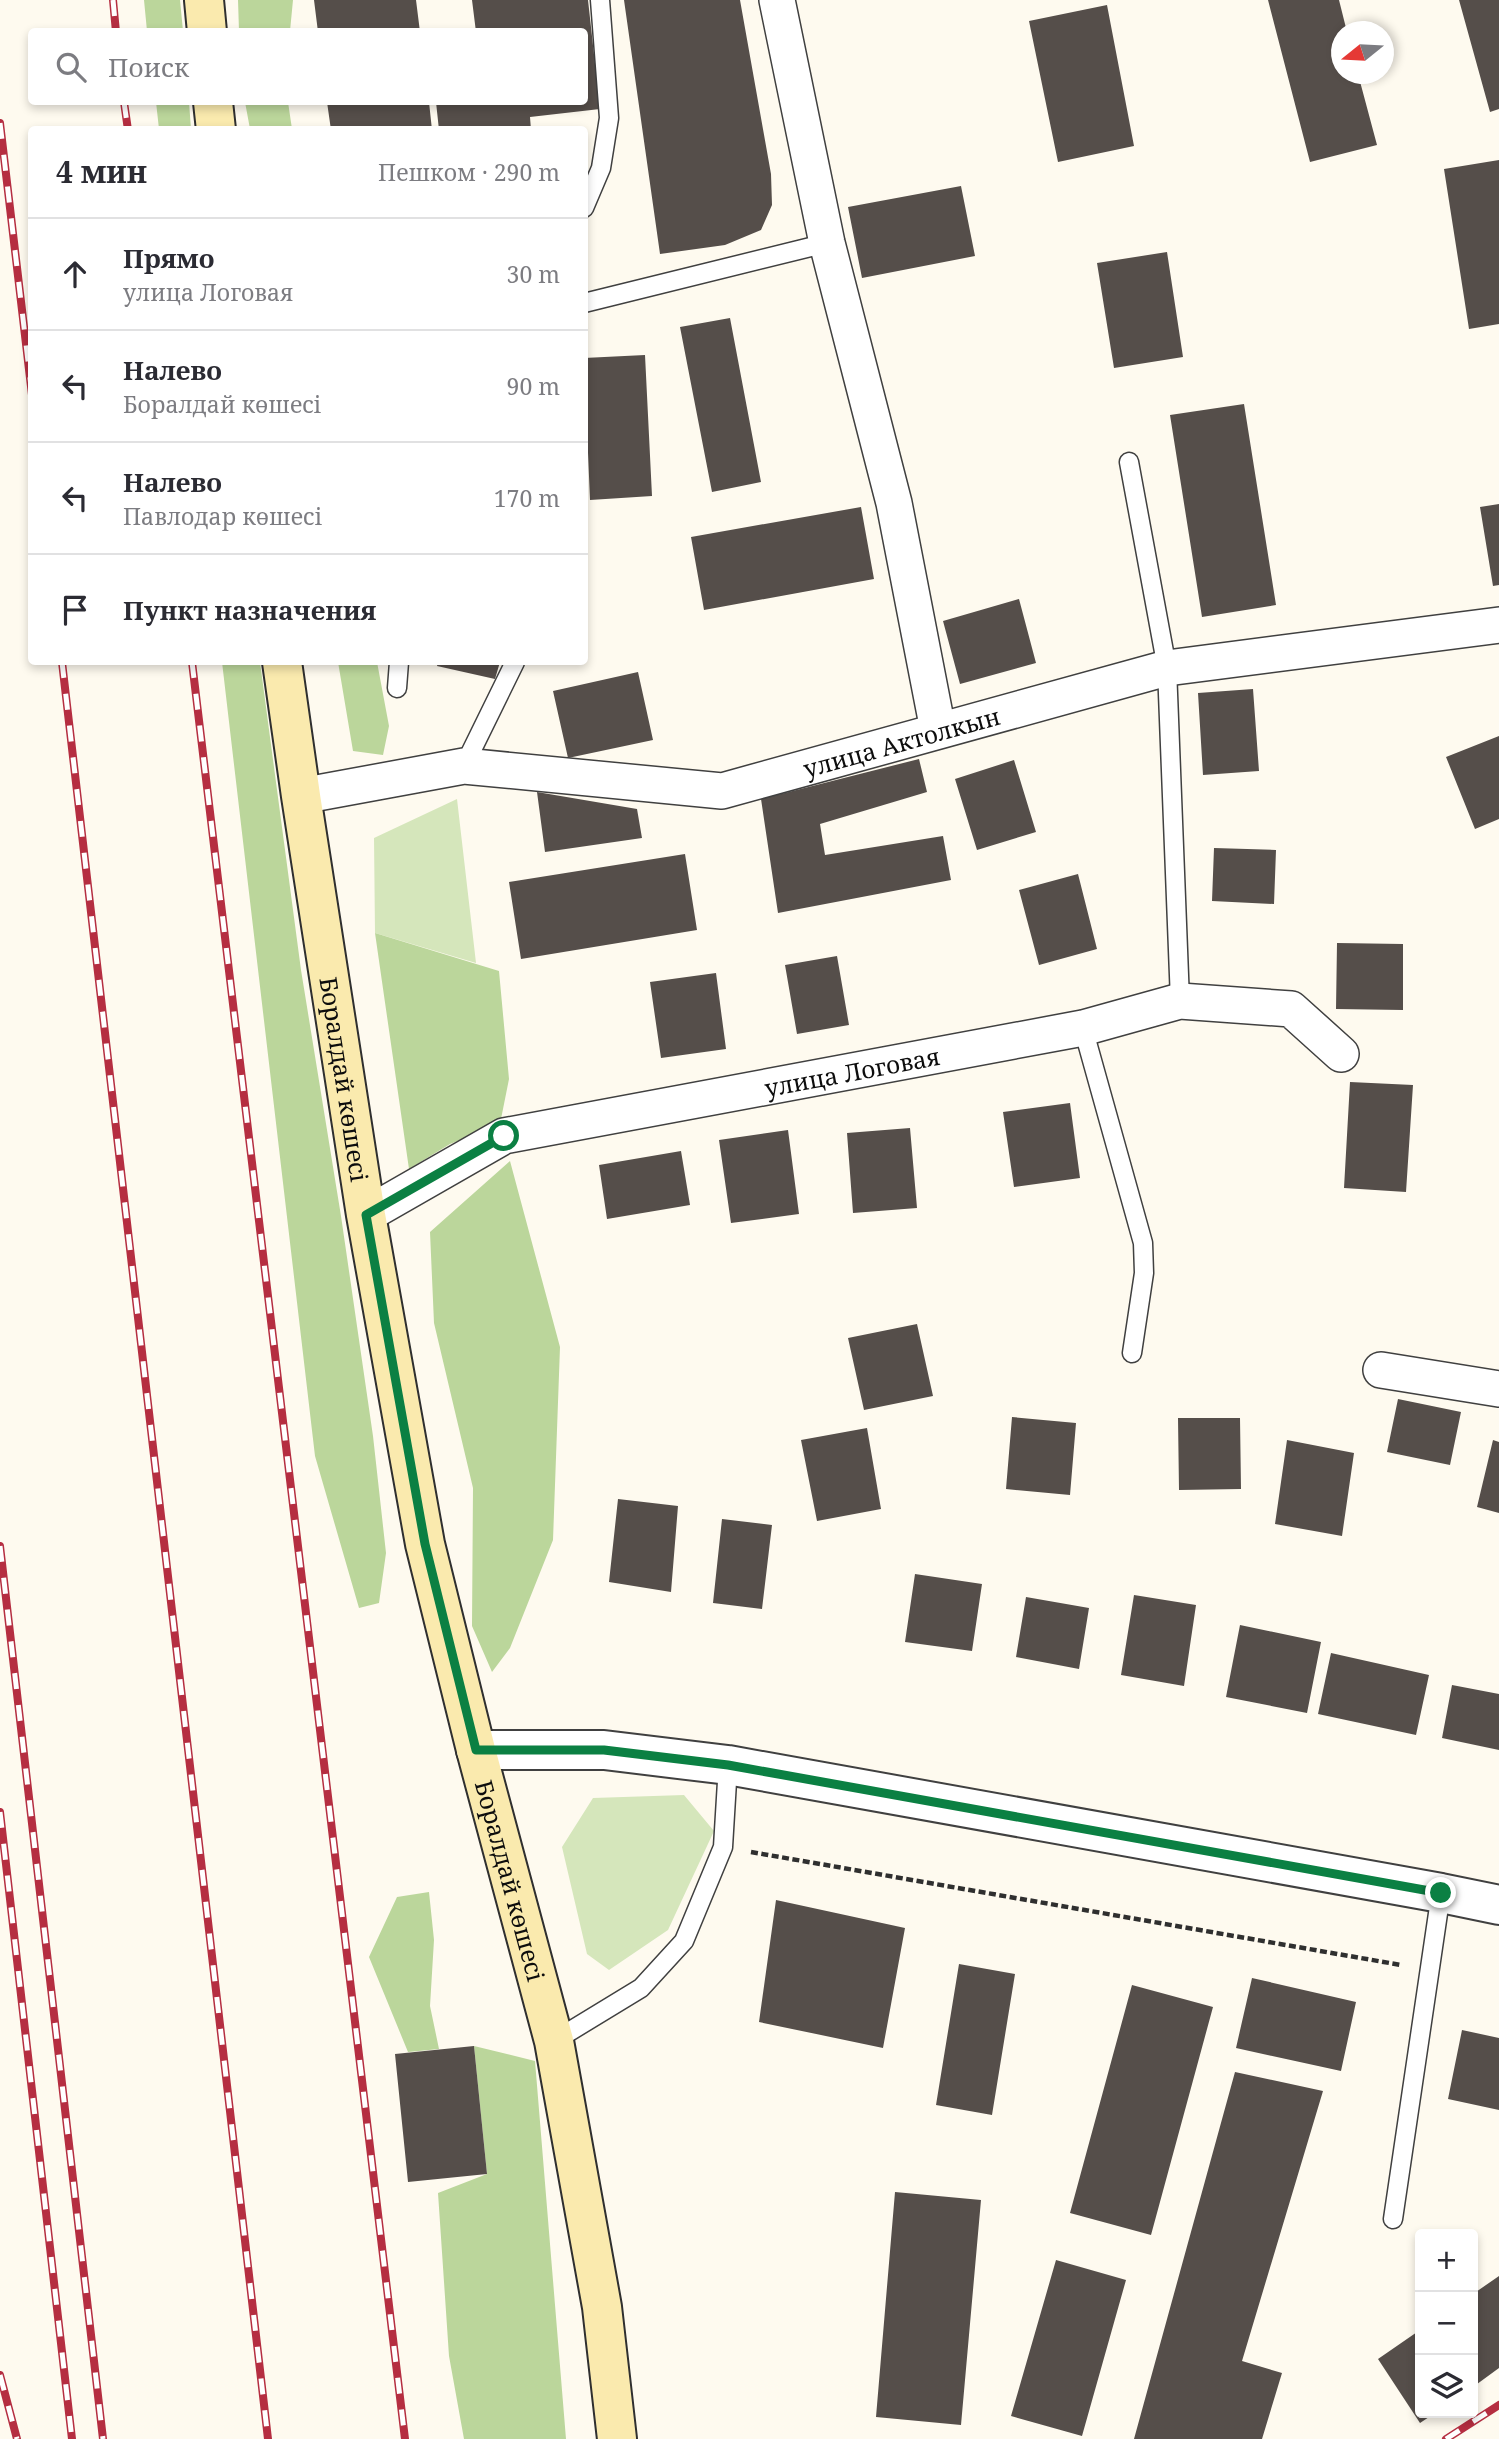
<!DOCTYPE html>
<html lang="ru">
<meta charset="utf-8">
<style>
body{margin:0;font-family:"Noto Serif",serif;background:#f2f2f3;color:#2b2b33}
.controls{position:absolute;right:21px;bottom:21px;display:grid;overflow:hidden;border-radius:7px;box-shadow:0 4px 10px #0003}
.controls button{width:63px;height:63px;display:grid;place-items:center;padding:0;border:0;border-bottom:2px solid #e1e1e2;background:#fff;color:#2b2b33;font:35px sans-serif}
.compass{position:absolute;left:1331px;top:21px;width:63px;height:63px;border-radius:50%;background:#fff;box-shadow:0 4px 10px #0003;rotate:252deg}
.stop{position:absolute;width:21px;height:21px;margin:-16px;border:5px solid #0b8043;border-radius:50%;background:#fff}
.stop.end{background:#0b8043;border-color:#fff;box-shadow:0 2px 7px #0008}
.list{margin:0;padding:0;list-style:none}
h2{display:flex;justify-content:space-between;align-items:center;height:91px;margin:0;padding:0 28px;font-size:30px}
h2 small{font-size:23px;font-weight:400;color:#7c7c81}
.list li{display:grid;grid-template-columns:46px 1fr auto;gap:21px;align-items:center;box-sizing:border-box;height:112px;padding:0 28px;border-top:2px solid #e1e1e2}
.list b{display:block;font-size:26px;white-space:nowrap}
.list p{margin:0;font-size:23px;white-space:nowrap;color:#7c7c81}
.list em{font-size:23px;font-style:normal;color:#7c7c81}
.icon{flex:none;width:38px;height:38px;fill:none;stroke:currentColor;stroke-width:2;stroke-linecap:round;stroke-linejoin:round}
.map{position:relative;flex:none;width:1499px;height:2439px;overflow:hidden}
.search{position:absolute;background:#fff;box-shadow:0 4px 10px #0003;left:28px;top:28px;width:560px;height:77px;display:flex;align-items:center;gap:18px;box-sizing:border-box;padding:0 24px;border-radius:7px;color:#7c7c81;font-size:26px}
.panel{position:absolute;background:#fff;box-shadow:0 4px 10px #0003;left:28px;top:126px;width:560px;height:539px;border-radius:7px}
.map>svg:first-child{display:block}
.green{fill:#d5e6bb}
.forest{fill:#bbd69b}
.building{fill:#554e4a}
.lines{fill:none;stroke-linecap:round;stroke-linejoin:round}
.service-casing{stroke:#404040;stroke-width:21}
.minor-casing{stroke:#404040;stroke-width:38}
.tertiary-casing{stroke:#404040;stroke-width:42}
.secondary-casing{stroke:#2f2f2f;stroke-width:42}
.path{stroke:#2f2f2f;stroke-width:4.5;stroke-dasharray:7 3.5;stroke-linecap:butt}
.service{stroke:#fff;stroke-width:18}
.minor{stroke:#fff;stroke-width:35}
.tertiary{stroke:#fff;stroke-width:38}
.secondary{stroke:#faeaae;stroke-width:38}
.rail-casing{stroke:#b52e41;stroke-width:8}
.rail{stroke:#fff;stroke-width:5;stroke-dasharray:16;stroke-linecap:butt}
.route{stroke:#0b8043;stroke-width:9}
.labels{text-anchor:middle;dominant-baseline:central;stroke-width:7;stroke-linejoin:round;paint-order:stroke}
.street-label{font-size:24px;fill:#0d0d0d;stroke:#fff}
</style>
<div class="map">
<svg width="1499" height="2439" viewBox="0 0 1499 2439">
<rect width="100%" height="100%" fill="#fefaef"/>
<!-- green -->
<path class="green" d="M457 799 476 963 375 933 374 838Z
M684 1795 714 1831 668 1930 609 1970 587 1954 562 1847 593 1798Z"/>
<!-- forest -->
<path class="forest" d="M144 0H180L183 31H147Z
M238 0H293L290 31H239Z
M156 102H189L191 129H159Z
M245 102H288L292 129H250Z
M222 662H260L301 970 341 1216 373 1436 386 1553 379 1603 359 1608 315 1456Z
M338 662H377L389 726 383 755 353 751Z
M375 933 499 971 509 1079 500 1124 450 1144 409 1169Z
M510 1161 560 1347 553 1540 510 1648 492 1672 472 1626 473 1488 434 1323 430 1232Z
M429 1892 434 1940 430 2006 439 2049 408 2052 369 1957 397 1897Z
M474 2046 535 2061 566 2439H464L449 2356 438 2193 487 2174Z"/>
<!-- building -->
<path class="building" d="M314 0H416L420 32H318Z
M472 0H588L600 109 530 117 531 130H439L436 102H584V32H476Z
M624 0H740L771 174 772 205 761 230 725 245 660 254Z
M1268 0H1339L1347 32H1342V74H1358L1377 145 1310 162Z
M1459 0H1499V109L1490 112Z
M1107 5 1134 146 1058 162 1029 21Z
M327 102H429L432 130H331Z
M1499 160V324L1469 329 1444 169Z
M961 186 975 256 862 278 848 207Z
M1167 252 1183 357 1114 368 1097 263Z
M730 318 761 482 712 492 680 327Z
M645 355 652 496 590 500 584 358Z
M1244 404 1276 605 1202 617 1170 415Z
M1499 504V585L1493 586 1480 507Z
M861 507 874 579 704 610 691 537Z
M1019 599 1036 663 960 684 943 621Z
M438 662H500L495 679 437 666Z
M638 672 653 740 568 758 553 691Z
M1253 689 1259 771 1203 775 1198 693Z
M1499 736V819L1475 829 1446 757Z
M919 759 927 792 820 824 825 855 943 836 951 880 778 913 761 799Z
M1014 760 1036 832 977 850 955 779Z
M537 792 637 809 642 838 545 852Z
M1214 848 1276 850 1274 904 1212 901Z
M685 854 697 930 521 959 509 882Z
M1078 874 1097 949 1039 965 1019 890Z
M1337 943 1403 944V1010L1336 1009Z
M837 956 849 1025 797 1034 785 965Z
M716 973 726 1049 661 1058 650 982Z
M1350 1082 1413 1085 1406 1192 1344 1188Z
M1070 1103 1080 1178 1014 1187 1003 1112Z
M910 1128 917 1208 853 1213 847 1133Z
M788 1130 799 1214 731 1223 719 1140Z
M681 1151 690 1205 607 1219 599 1165Z
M917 1324 933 1396 864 1410 848 1338Z
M1398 1399 1461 1412 1450 1465 1387 1452Z
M1012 1417 1076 1423 1070 1495 1006 1489Z
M1178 1418H1240L1241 1489 1179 1490Z
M867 1428 881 1509 817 1521 801 1440Z
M1287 1440 1354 1453 1342 1536 1275 1524Z
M1493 1440 1499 1442V1513L1477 1507Z
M618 1499 678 1506 671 1592 609 1582Z
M722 1519 772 1525 762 1609 713 1603Z
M915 1574 982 1584 972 1651 905 1642Z
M1134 1595 1196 1605 1184 1686 1121 1675Z
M1026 1597 1089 1608 1079 1669 1016 1657Z
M1240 1625 1321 1642 1307 1713 1226 1697Z
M1331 1653 1429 1675 1416 1735 1318 1714Z
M1452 1685 1499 1694V1750L1442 1738Z
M776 1900 905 1928 883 2048 759 2022Z
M959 1964 1015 1974 992 2115 936 2105Z
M1252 1978 1356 2002 1341 2071 1236 2048Z
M1132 1985 1213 2007 1151 2235 1070 2213Z
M1462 2030 1499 2038V2110L1448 2099Z
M474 2046 487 2174 408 2182 395 2054Z
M1235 2072 1323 2091 1242 2361 1282 2373 1262 2439H1134Z
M895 2192 981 2200 961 2425 876 2417Z
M1056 2260 1126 2280 1082 2436 1011 2416Z
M1499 2276V2368L1473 2387V2294Z
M1420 2330V2413H1435L1420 2423 1378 2359Z"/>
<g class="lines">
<defs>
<path id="service" d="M584 208 601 168 609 118 600 0
M584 303 827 243
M1129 462 1167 668 1180 1001
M397 688 399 662
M464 766 515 662
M1083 1028 1143 1243 1144 1273 1132 1353
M554 2041 641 1988 684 1941 723 1847 728 1765
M1393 2219 1441 1893"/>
<g id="minor">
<path d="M777 0 827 243 894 503 938 730"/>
<path id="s1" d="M301 796 464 766 722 791 1167 668 1499 625"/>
<path id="s2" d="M366 1215 504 1136 1083 1028 1180 1001 1291 1009 1341 1054"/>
<path d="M1381 1370 1499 1389"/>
</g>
<path id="tertiary" d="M476 1750H604L728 1765 1441 1893 1499 1905"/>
<g id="secondary">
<path d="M204 0 207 32"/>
<path d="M213 102 216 130"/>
<path id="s3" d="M282 662 301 796 366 1215 425 1544 476 1750 554 2041 602 2307 617 2439"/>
</g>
</defs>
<!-- service casing -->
<use href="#service" class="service-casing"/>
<!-- minor casing -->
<use href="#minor" class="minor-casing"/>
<!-- tertiary casing -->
<use href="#tertiary" class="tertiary-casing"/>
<!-- secondary casing -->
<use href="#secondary" class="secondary-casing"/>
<!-- path -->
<path class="path" d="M751 1852 1401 1965"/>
<!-- service -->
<use href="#service" class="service"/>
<!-- minor -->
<use href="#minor" class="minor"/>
<!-- tertiary -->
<use href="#tertiary" class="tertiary"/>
<!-- secondary -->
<use href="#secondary" class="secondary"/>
<defs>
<path id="rail" d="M113 0 116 32
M124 102 128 130
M0 123 32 395
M62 662 268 2439
M192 662 405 2439
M0 1546 103 2439
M0 1812 72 2439
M0 2375 17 2439
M1446 2439 1499 2405"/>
</defs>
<!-- rail casing -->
<use href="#rail" class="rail-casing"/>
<!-- rail -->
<use href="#rail" class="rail"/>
</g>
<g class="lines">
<!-- route -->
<path class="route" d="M504 1136 366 1215 425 1544 476 1750H604L728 1765 1441 1893"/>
</g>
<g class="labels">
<!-- street labels -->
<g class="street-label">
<text stroke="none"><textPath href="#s1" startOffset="611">улица Актолкын</textPath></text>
<text stroke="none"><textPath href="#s2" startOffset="513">улица Логовая</textPath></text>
<text stroke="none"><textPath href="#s3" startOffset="422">Боралдай көшесі</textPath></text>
<text stroke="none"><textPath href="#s3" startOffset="1241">Боралдай көшесі</textPath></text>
</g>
</g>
</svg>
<div class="controls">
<button>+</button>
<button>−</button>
<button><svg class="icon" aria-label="layers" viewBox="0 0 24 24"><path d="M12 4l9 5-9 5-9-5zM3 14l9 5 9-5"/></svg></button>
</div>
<svg class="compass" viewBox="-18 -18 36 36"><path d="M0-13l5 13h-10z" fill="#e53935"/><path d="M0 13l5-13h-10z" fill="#7c7c81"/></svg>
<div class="stop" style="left:504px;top:1136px"></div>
<div class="stop end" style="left:1441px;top:1893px"></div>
<div class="search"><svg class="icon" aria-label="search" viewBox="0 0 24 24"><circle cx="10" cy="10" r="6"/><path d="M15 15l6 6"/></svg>Поиск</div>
<section class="panel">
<h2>4 мин<small>Пешком · 290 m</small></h2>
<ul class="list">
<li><svg class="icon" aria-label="ahead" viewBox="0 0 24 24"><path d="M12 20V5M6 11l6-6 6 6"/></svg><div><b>Прямо</b><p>улица Логовая</p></div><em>30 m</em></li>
<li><svg class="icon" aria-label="left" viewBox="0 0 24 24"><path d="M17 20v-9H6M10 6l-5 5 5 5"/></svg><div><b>Налево</b><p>Боралдай көшесі</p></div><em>90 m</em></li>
<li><svg class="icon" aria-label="left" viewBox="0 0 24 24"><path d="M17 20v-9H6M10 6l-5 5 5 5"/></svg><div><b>Налево</b><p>Павлодар көшесі</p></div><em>170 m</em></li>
<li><svg class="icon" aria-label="arrive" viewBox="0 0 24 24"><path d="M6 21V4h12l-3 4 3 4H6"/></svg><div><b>Пункт назначения</b></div></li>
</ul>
</section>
</div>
